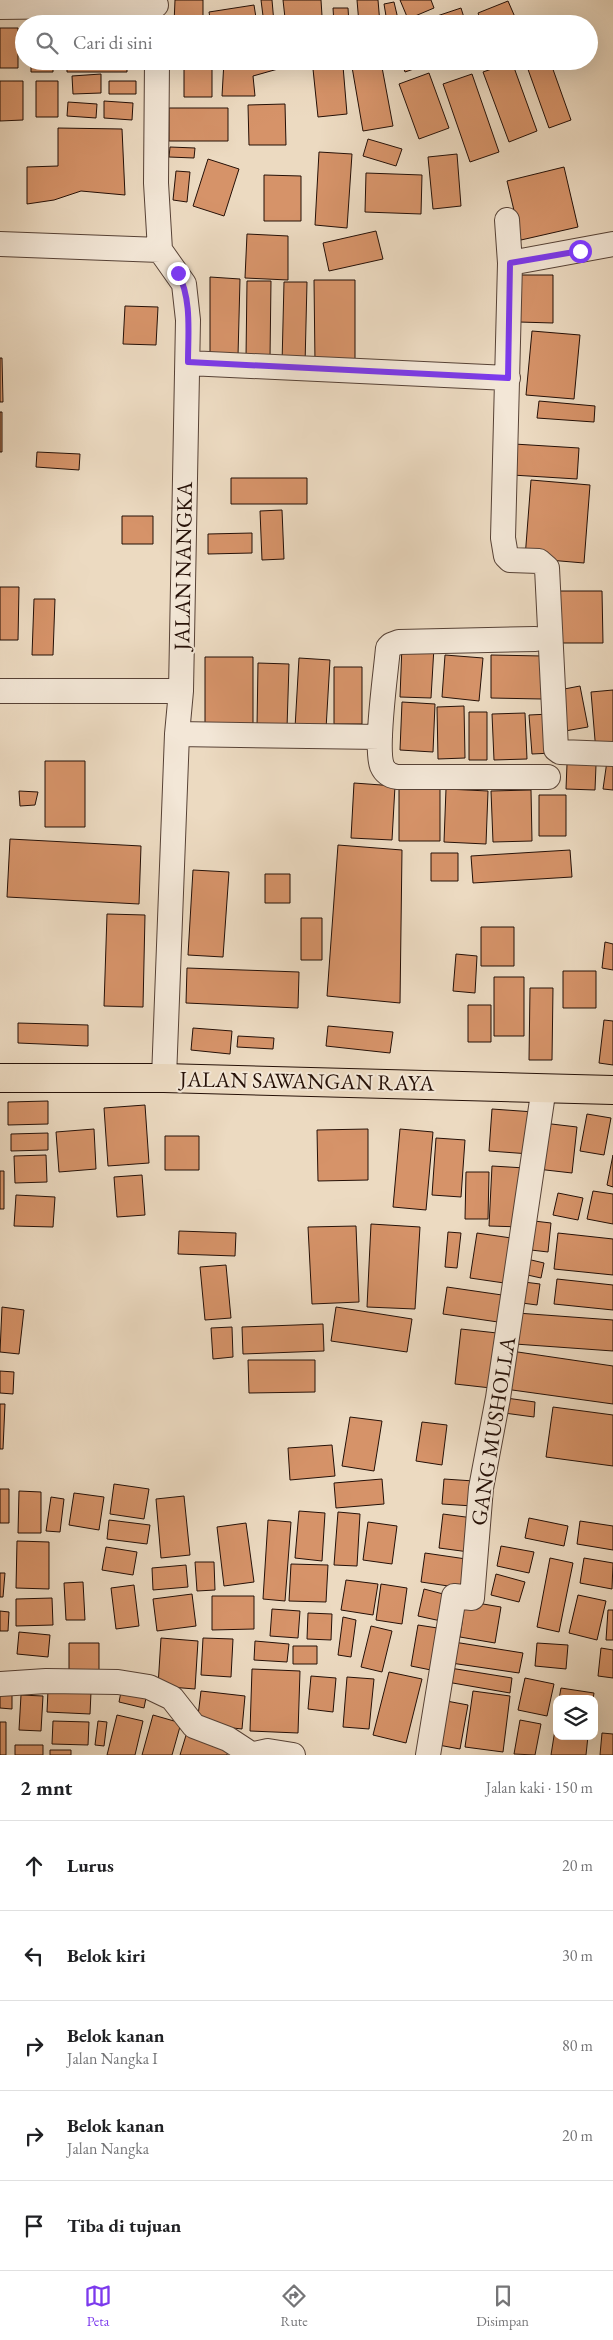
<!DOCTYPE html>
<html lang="id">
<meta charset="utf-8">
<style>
body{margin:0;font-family:"EB Garamond",serif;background:#f2f2f2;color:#202124}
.controls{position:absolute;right:15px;bottom:15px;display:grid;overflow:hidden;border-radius:10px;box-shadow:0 5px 20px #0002}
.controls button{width:45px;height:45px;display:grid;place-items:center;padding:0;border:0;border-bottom:1px solid #e0e0e0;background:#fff;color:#202124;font:25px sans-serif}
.stop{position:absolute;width:15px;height:15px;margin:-11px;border:4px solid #7c3aed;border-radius:50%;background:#fff}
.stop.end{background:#7c3aed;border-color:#fff;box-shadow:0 1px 5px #0008}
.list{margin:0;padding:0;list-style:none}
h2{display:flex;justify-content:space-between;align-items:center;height:65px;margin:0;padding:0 20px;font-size:21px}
h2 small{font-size:16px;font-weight:400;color:#757577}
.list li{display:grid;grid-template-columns:32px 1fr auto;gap:15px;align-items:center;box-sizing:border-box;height:90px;padding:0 20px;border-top:1px solid #e0e0e0}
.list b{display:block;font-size:19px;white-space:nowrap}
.list p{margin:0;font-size:16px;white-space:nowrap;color:#757577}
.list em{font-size:16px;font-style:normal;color:#757577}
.icon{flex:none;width:28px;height:28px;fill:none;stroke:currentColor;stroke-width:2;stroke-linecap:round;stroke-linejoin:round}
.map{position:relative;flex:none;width:613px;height:1755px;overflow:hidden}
.search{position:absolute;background:#fff;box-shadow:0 5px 20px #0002;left:15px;right:15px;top:15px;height:55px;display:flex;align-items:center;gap:12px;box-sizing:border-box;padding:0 18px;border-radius:28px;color:#757577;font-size:19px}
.sheet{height:515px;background:#fff}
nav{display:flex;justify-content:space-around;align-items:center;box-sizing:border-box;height:70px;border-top:1px solid #e0e0e0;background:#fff;font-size:14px;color:#757577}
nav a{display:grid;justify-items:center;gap:2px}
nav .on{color:#7c3aed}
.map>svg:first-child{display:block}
.building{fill:#d69369;stroke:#251007}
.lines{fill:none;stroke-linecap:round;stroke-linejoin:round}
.minor-casing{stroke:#574236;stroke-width:26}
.trunk-casing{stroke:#251007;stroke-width:30}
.minor{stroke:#f3e7d7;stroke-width:24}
.trunk{stroke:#ecdac1;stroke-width:28}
.route{stroke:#7c3aed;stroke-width:6}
.labels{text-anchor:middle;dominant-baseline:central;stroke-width:4;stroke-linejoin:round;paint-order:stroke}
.street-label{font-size:22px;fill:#251007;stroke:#f3e7d7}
</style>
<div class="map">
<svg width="613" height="1755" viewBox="0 0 613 1755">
<rect width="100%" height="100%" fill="#ecdac1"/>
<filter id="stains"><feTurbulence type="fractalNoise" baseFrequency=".004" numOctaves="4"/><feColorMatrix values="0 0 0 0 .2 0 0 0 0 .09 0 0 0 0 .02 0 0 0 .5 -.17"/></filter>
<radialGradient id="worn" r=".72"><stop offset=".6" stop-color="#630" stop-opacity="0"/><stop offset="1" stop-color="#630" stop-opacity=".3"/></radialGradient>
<!-- building -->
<path class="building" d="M175 0H203V24H174Z
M261 0H272L274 23 264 24Z
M283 0H321L322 16 285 18Z
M357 0H378L380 24H359Z
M400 0H431L434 8 408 19Z
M508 1 518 24H482L478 13Z
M394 2 398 19 387 22 384 4Z
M254 5 257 24H211L209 12Z
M333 8H348L349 24H334Z
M461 8 466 24H413Z
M0 28H18V68H0Z
M31 61H53V72H31Z
M67 61H127V72H67Z
M184 61H212V97H184Z
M224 61H284L285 67 253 76 255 96H222Z
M401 61H437L405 72Z
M525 61H550L571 120 549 128Z
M381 62 393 126 363 131 352 67Z
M512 62 537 131 509 142 483 72Z
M343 66 347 114 318 117 313 69Z
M429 73 449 128 419 139 399 84Z
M101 74V93L73 94 72 76Z
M472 74 499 152 470 162 443 84Z
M0 81H23V120L0 121Z
M36 81H58V117H36Z
M109 81H136V94H109Z
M104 101 133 103 132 120 104 118Z
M68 102 97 104 96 118 67 116Z
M285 104 286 145H249L248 105Z
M169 108H228V141H169Z
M58 128 122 129 125 195 81 191 54 200 27 204V167L58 166Z
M368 139 402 149 396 166 363 156Z
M170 147 195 148 194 158 169 157Z
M319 152 352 154 347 228 315 225Z
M457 154 461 206 433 209 428 157Z
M208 159 239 169 224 216 193 206Z
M564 167 578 227 521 240 507 181Z
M176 171 190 172 187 202 173 200Z
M366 173 422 175 421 214 365 212Z
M264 175 301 176V221H264Z
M376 231 383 259 329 271 323 243Z
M247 234 288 236V280L245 278Z
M521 275H553V323L519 322Z
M210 277 240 279 238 356H210Z
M314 280H355V362L315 363Z
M247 281H271L270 358 246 357Z
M284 282H307L305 365 282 364Z
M125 306 158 307 156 345 123 344Z
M532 331 580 335 574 399 526 395Z
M0 358H2L3 402H0Z
M539 401 595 406 594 422 537 418Z
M0 412H2V452H0Z
M514 444 579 448 577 479 512 475Z
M37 452 80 454 79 470 36 467Z
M231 478H307V504H231Z
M531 480 590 485 584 563 525 558Z
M282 510 284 559 262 560 260 511Z
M122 516H153V544H122Z
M252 533V553L208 554V534Z
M0 587H19L18 640H0Z
M558 591H602L603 643H559Z
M34 599H55L53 655H32Z
M402 645 434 647 431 698 400 697Z
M445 655 483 658 479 701 442 697Z
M491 655 542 656V699L491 698Z
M205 657H253V724H205Z
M299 658 330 660 326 729 295 728Z
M258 663 289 664 287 728 257 727Z
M334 667H362V724H334Z
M580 686 588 727 565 731 559 690Z
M613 690V750L596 752 591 692Z
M402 702 435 704 433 752 400 750Z
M464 706 465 758 438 759 437 707Z
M469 712H487V760H469Z
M525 713 527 759 494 760 492 714Z
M550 714 553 753 532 754 529 715Z
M45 761H85V827H45Z
M607 761H613V790L603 789Z
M567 764 596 765 595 790 566 789Z
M354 783 395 786 392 840 351 838Z
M399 789H440V841H399Z
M446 789 488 791 486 844 444 842Z
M531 790 532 841 493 842 491 791Z
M19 791 38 792 35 805 20 806Z
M539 795H566V836H539Z
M10 839 141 846 139 904 7 897Z
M338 845 402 850 400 1003 327 996Z
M570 850 572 877 473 883 471 856Z
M431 853H458V881H431Z
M193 870 229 872 223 957 188 955Z
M265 874H290V903H265Z
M107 914 145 915 143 1007 104 1006Z
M301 918H322V960H301Z
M481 927H514V966H481Z
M605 942 613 944V970L602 968Z
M456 954 477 956 475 993 453 991Z
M187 968 299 972 298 1008 186 1003Z
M563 971H596V1008H563Z
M494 977H524V1036H494Z
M530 988H553L552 1060H529Z
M468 1005H491V1042H468Z
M604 1020 613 1021V1065L599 1063Z
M18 1023 88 1025V1046L18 1043Z
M328 1026 393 1032 390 1053 326 1046Z
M193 1028 232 1031 230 1054 191 1050Z
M238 1036 274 1038 273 1049 237 1047Z
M48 1101V1124L8 1125V1102Z
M145 1105 149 1163 108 1166 104 1108Z
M492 1109 534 1112 530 1154 489 1151Z
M587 1114 611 1118 604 1155 580 1151Z
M543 1123 577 1127 572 1173 537 1169Z
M94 1129 96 1169 59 1172 56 1132Z
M368 1129V1180L318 1181 317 1130Z
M400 1129 433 1132 426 1210 393 1207Z
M48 1133V1150L11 1151V1134Z
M165 1136H199V1170H165Z
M436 1138 465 1140 461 1197 432 1195Z
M46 1155 47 1182 15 1183 14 1156Z
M613 1155V1187L607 1185Z
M492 1166 525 1168 522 1227 489 1226Z
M0 1171H4V1209H0Z
M466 1172H489L488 1219H465Z
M142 1175 145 1215 117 1217 114 1177Z
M593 1191 613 1194V1224L587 1219Z
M558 1193 583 1198 578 1220 553 1215Z
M16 1195 55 1197 53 1227 14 1226Z
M534 1221 551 1223 548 1252 531 1250Z
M371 1224 420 1227 415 1309 367 1307Z
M356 1226 359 1302 312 1304 308 1227Z
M179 1231 236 1233 235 1256 178 1254Z
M448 1232 461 1233 457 1268 445 1267Z
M477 1233 518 1239 511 1284 470 1278Z
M558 1233 613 1239V1275L554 1269Z
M527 1259 544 1263 541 1278 523 1274Z
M226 1265 231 1318 205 1320 200 1267Z
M557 1279 613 1285V1310L554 1304Z
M524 1282 540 1284 537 1305 522 1303Z
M447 1287 502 1295 498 1322 443 1314Z
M2 1307 24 1310 19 1354 0 1352Z
M336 1307 412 1319 407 1352 331 1341Z
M517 1313 613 1320V1351L515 1344Z
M323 1324 324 1351 243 1354 242 1327Z
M232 1327 233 1357 213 1359 211 1328Z
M461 1329 497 1333 491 1388 455 1384Z
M511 1351 613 1366V1404L505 1389Z
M248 1360H315V1392L249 1393Z
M0 1371 14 1372 13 1394 0 1393Z
M506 1398 535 1402 534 1417 504 1413Z
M0 1404H5L3 1449H0Z
M553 1407 613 1415V1466L546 1457Z
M350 1417 382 1421 374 1471 342 1466Z
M422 1422 447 1425 442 1465 416 1461Z
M332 1445 335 1476 290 1480 288 1448Z
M382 1479 384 1504 336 1508 334 1483Z
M444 1479 474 1481 473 1506 442 1504Z
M114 1484 149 1489 144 1519 110 1514Z
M0 1489H9V1523H0Z
M19 1491 41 1492V1533H18Z
M74 1493 104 1497 99 1530 69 1525Z
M184 1496 190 1555 161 1558 156 1499Z
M51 1497 64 1499 60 1532 46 1531Z
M299 1511 325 1513 322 1561 295 1558Z
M338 1512 360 1514 357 1566 334 1565Z
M443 1514 473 1518 469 1552 439 1548Z
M529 1518 568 1526 564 1546 525 1538Z
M109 1520 150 1525 147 1544 107 1539Z
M268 1520 291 1522 285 1601 263 1599Z
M580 1521 613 1526V1550L577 1544Z
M368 1522 397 1526 392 1564 363 1560Z
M246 1523 254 1582 224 1586 217 1527Z
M17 1541 49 1542V1589L16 1588Z
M501 1546 534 1552 529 1573 497 1566Z
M106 1547 137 1552 133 1575 102 1570Z
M425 1553 473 1560 469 1589 421 1582Z
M550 1558 573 1563 559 1632 537 1627Z
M584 1558 613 1563 612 1589 580 1583Z
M195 1562H214L215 1590 197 1591Z
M291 1564 328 1565 326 1602 289 1601Z
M186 1565 188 1587 153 1590 152 1568Z
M0 1573H5L3 1597H0Z
M496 1574 525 1582 519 1602 491 1595Z
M346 1580 378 1584 373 1615 341 1610Z
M83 1582 85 1620H66L64 1583Z
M381 1584 407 1588 402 1624 376 1620Z
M134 1585 139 1626 116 1629 111 1588Z
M424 1589 447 1595 441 1621 418 1616Z
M192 1594 196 1626 157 1631 153 1599Z
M578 1595 606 1601 597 1640 569 1633Z
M212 1596H254V1629L212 1630Z
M52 1598 53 1625 16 1626V1599Z
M465 1601 501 1607 495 1643 460 1637Z
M272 1609 300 1611 298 1638 270 1636Z
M608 1610H613V1640H606Z
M0 1611 9 1612 8 1631H0Z
M308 1613 332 1614 331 1640 307 1639Z
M343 1617 356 1620 351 1657 338 1655Z
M418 1625 444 1629 436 1671 411 1666Z
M371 1626 392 1631 382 1672 361 1667Z
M19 1632 50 1635 48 1657 17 1654Z
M161 1638 198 1641 195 1689 158 1686Z
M203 1638 233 1639 231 1677 201 1675Z
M255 1641 289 1644 287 1662 254 1660Z
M454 1642 523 1653 519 1673 451 1663Z
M69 1643H99V1679H69Z
M537 1643 568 1645 566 1669 535 1666Z
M293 1646H317V1664H293Z
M601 1648 613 1650V1678L598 1676Z
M450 1668 512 1678 510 1693 447 1682Z
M252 1669 300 1671 298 1733 250 1731Z
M389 1672 422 1679 406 1743 373 1735Z
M311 1676 336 1678 333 1712 308 1709Z
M347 1677 374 1679 369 1729 343 1727Z
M525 1678 554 1684 547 1716 518 1710Z
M122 1687 147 1693 144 1708 119 1702Z
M561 1688 594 1693 593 1699H559Z
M0 1689H12V1709L0 1708Z
M48 1690 91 1692 90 1714 47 1712Z
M201 1691 245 1696 242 1729 197 1724Z
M473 1691 510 1696 503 1752 465 1747Z
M21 1695 43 1696 41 1731 19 1730Z
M441 1700 468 1705 460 1749 433 1744Z
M117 1715 143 1721 135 1755H107Z
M153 1715 181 1723 172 1755H142Z
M557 1717V1736H588L586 1755H551Z
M520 1720 541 1724 535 1755 514 1754Z
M53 1721 89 1722 88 1745 52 1744Z
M98 1721 107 1722 104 1746 95 1745Z
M0 1722H6V1755H0Z
M187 1732 230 1744 227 1755H180Z
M602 1733 613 1734V1755H600Z
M15 1745H43V1755H15Z
M50 1750H71V1755H50Z"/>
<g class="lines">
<defs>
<path id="minor" d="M0 7 156 5
M157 61 156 183 160 250 184 284 188 320 181 691 177 734 164 1078
M507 220 510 263 503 538 506 556 510 560 539 561 547 568 556 749 560 752 613 754
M0 244 160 250
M510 263 613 244
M188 363 508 378
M535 639 399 642 391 645 388 648C386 672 375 747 382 766 385 773 391 776 397 777H548
M0 691H181
M177 734 380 737
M0 1684 46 1681 118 1682 149 1687 172 1698 194 1726 228 1739 251 1754
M250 1755 268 1751 293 1755
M428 1755 454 1596 472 1598 481 1488 498 1398 544 1087"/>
<path id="trunk" d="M0 1078H164L613 1090"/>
</defs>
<!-- minor casing -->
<use href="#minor" class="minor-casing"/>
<!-- trunk casing -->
<use href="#trunk" class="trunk-casing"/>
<!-- minor -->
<use href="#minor" class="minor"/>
<!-- trunk -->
<use href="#trunk" class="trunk"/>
</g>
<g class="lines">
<!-- route -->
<path class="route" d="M178 273C192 299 188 334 188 362L508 378 510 263 580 251"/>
</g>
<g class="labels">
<!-- street labels -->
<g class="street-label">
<text transform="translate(183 566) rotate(-89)">JALAN NANGKA</text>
<text transform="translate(307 1081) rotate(1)">JALAN SAWANGAN RAYA</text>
<text transform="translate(493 1431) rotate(-81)">GANG MUSHOLLA</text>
</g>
</g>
<rect width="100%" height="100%" filter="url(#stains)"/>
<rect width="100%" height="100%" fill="url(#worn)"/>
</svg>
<div class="controls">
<button><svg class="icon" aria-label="layers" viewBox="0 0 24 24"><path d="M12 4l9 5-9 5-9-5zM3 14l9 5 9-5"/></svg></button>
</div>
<div class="stop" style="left:580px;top:251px"></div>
<div class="stop end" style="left:178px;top:273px"></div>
<div class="search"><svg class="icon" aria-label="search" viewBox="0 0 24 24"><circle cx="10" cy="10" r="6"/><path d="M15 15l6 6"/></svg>Cari di sini</div>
</div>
<section class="sheet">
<h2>2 mnt<small>Jalan kaki · 150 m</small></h2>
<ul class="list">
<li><svg class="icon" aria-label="ahead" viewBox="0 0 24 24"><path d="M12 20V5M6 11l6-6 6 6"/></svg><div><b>Lurus</b></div><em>20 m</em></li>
<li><svg class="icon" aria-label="left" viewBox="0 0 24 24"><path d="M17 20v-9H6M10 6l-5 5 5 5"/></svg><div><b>Belok kiri</b></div><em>30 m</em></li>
<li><svg class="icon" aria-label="right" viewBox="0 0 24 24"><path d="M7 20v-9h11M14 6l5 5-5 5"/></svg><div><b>Belok kanan</b><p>Jalan Nangka I</p></div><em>80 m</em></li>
<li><svg class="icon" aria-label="right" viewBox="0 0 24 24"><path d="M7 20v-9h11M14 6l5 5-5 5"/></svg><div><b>Belok kanan</b><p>Jalan Nangka</p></div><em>20 m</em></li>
<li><svg class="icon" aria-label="arrive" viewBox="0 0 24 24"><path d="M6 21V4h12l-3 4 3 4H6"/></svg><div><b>Tiba di tujuan</b></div></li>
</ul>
</section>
<nav>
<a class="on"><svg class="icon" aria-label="map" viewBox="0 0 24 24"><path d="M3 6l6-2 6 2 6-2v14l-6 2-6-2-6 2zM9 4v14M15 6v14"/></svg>Peta</a>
<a><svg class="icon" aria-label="directions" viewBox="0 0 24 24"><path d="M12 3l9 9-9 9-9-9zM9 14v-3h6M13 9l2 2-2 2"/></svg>Rute</a>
<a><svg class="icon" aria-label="saved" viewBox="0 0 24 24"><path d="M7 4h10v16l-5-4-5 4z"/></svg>Disimpan</a>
</nav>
